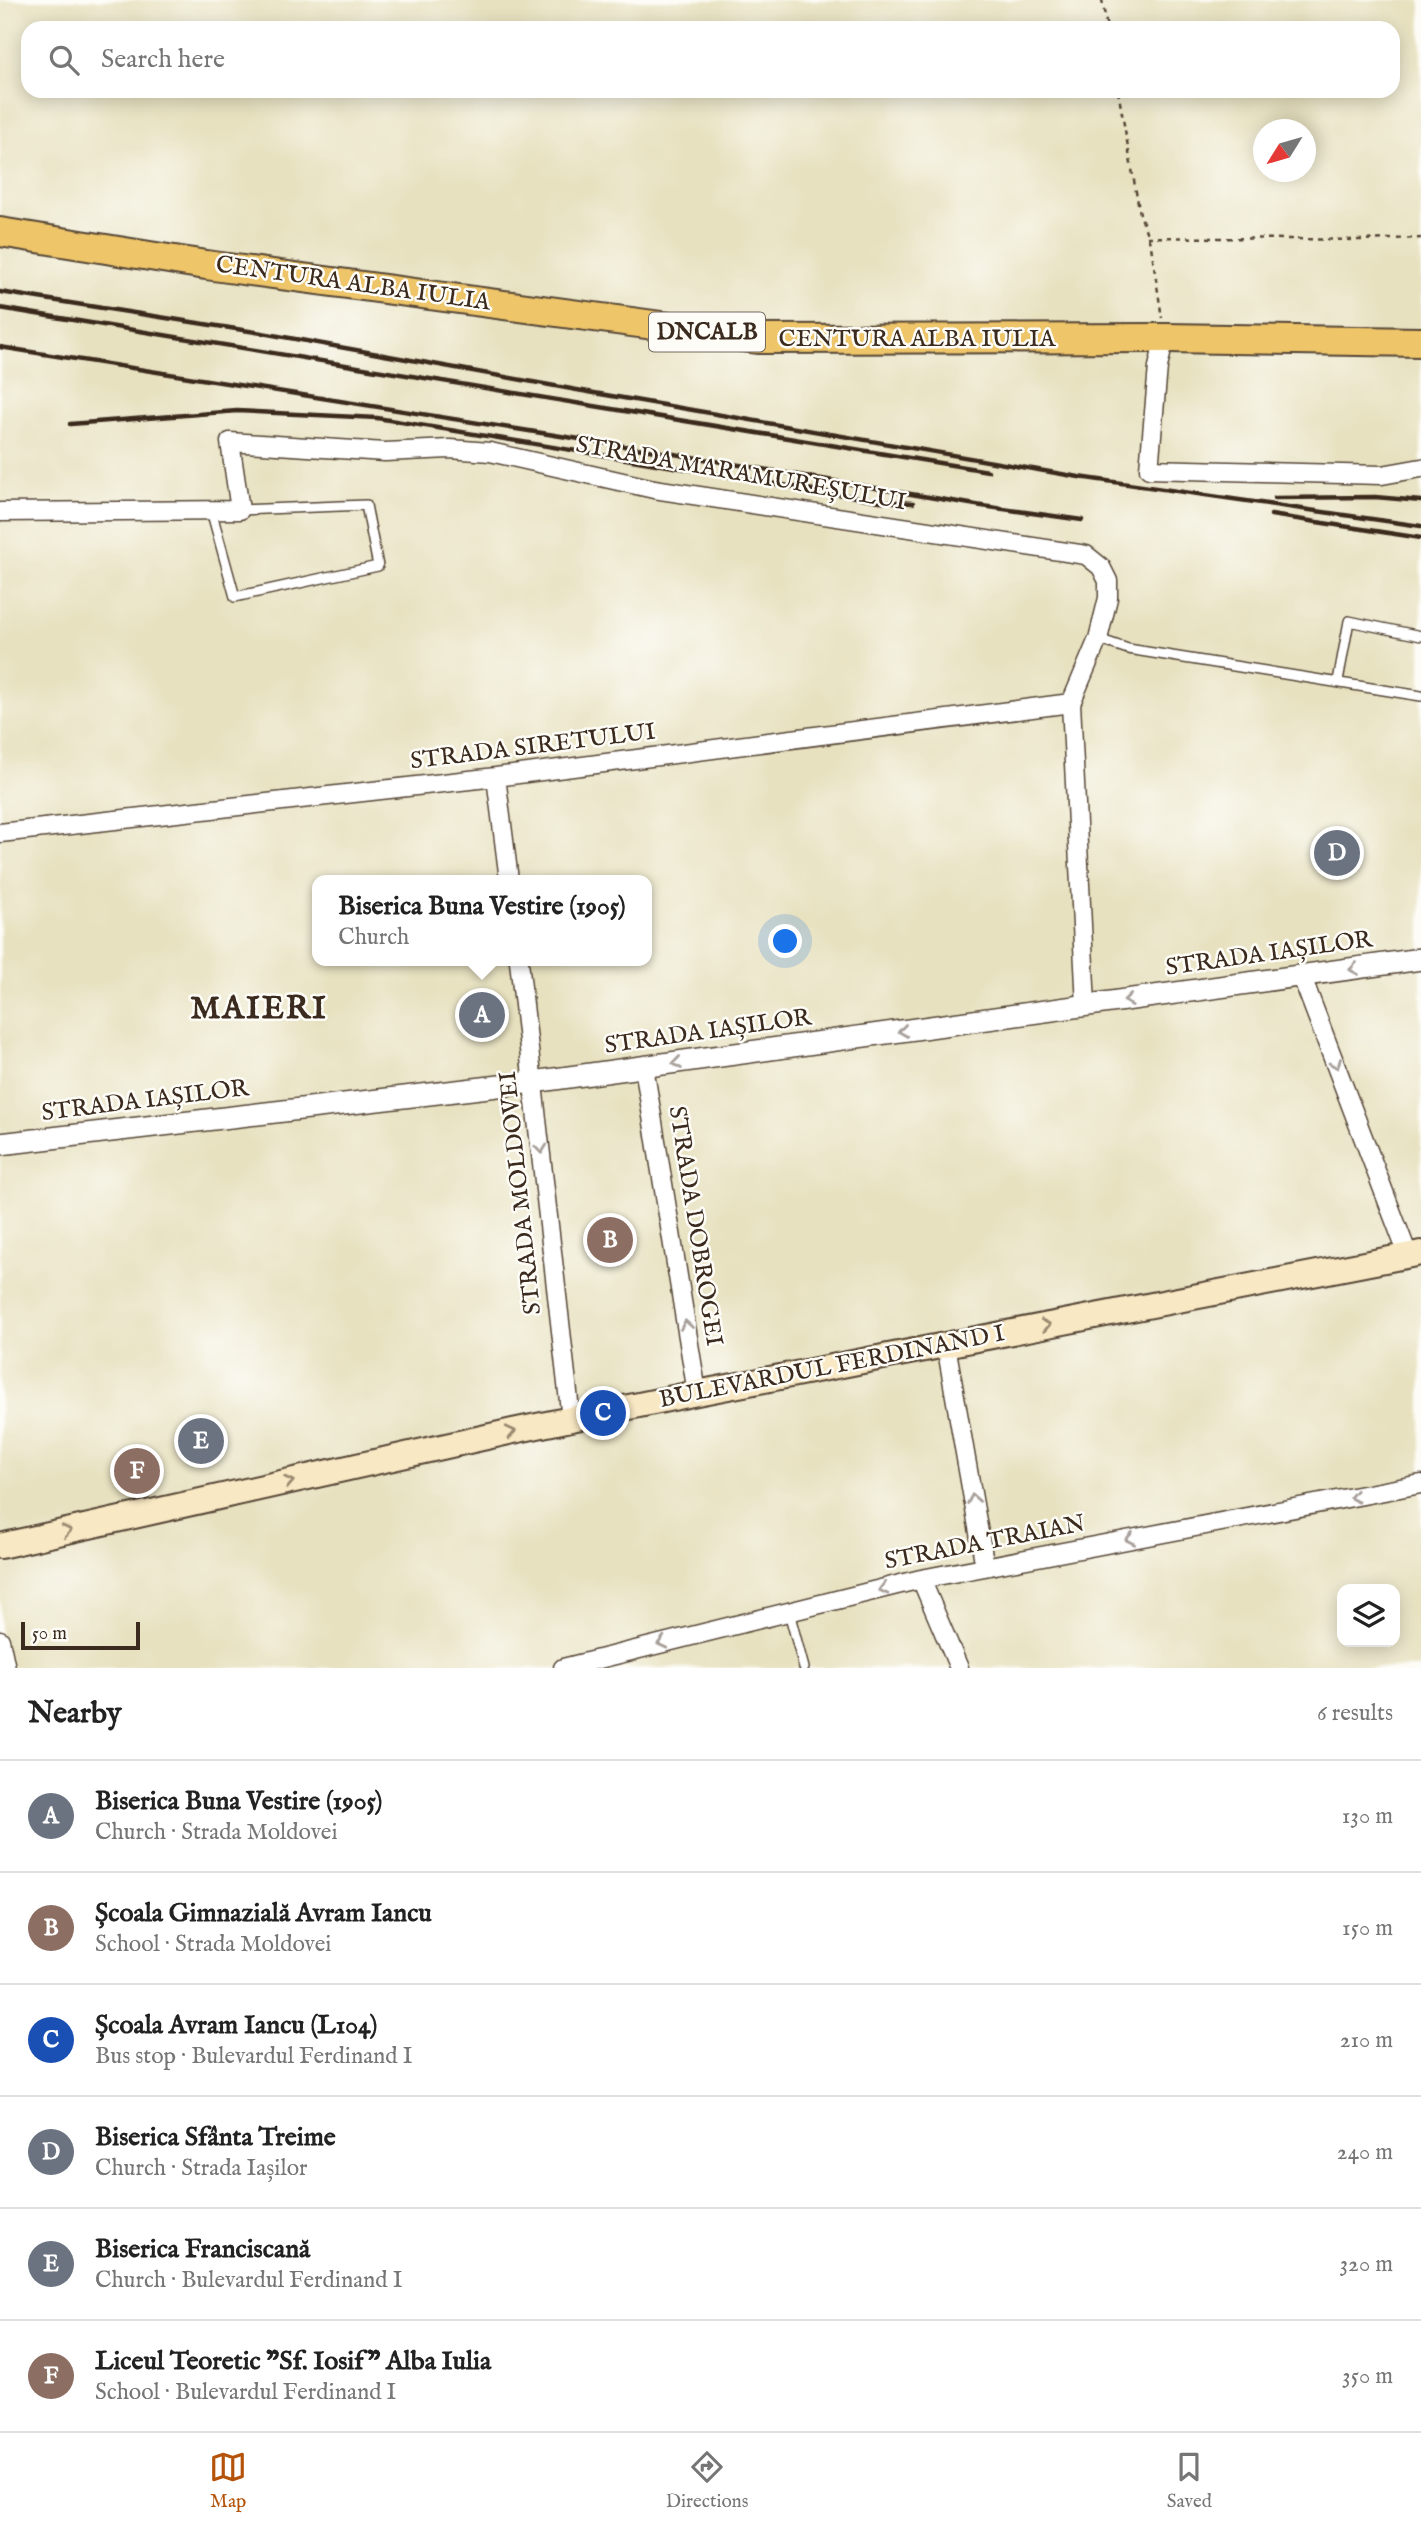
<!DOCTYPE html>
<meta charset="utf-8">
<style>
body{margin:0;font-family:"IM FELL English",serif;background:#f2f2f2;color:#222}
.controls{position:absolute;right:21px;bottom:21px;display:grid;overflow:hidden;border-radius:14px;box-shadow:0 4px 18px #0003}
.controls button{width:63px;height:63px;display:grid;place-items:center;padding:0;border:0;border-bottom:2px solid #e0e0e0;background:#fff;color:#222;font:35px sans-serif}
.compass{position:absolute;left:1253px;top:119px;width:63px;height:63px;border-radius:50%;background:#fff;box-shadow:0 4px 18px #0003;rotate:233deg}
.scale{position:absolute;left:21px;bottom:18px;width:119px;box-sizing:border-box;padding-left:7px;border:4px solid #3b2a1e;border-top:0;font-size:19px;line-height:24px;white-space:nowrap;color:#3b2a1e;-webkit-text-stroke:5px #fdfcf7;paint-order:stroke}
.you{position:absolute;left:786px;top:942px;width:24px;height:24px;margin:-18px;border:5px solid #fff;border-radius:50%;background:#1a73e8;box-shadow:0 0 0 10px #1a73e833}
.badge{display:grid;place-items:center;width:46px;height:46px;border-radius:50%;background:#b45309;color:#fff;font-size:23px;font-weight:700}
.pin{position:absolute;translate:-50% -50%;border:4px solid #fff;box-shadow:0 2px 7px #0006}
.popup{position:absolute;left:312px;top:875px;width:340px;height:91px;box-sizing:border-box;display:grid;place-content:center;border-radius:14px;background:#fff;filter:drop-shadow(0 2px 5px #0005);font-size:23px;white-space:nowrap;color:#767676}
.popup b{font-size:26px;color:#222}
.popup::after{content:'';position:absolute;left:50%;top:100%;margin-left:-14px;border:14px solid transparent;border-top-color:#fff}
.list{margin:0;padding:0;list-style:none}
h2{display:flex;justify-content:space-between;align-items:center;height:91px;margin:0;padding:0 28px;font-size:30px}
h2 small{font-size:23px;font-weight:400;color:#767676}
.list li{display:grid;grid-template-columns:46px 1fr auto;gap:21px;align-items:center;box-sizing:border-box;height:112px;padding:0 28px;border-top:2px solid #e0e0e0}
.list b{display:block;font-size:26px;white-space:nowrap}
.list p{margin:0;font-size:23px;white-space:nowrap;color:#767676}
.list em{font-size:23px;font-style:normal;color:#767676}
.icon{flex:none;width:38px;height:38px;fill:none;stroke:currentColor;stroke-width:2;stroke-linecap:round;stroke-linejoin:round}
.map{position:relative;flex:none;width:1421px;height:1668px;overflow:hidden}
.search{position:absolute;background:#fff;box-shadow:0 4px 18px #0003;left:21px;right:21px;top:21px;height:77px;display:flex;align-items:center;gap:18px;box-sizing:border-box;padding:0 24px;border-radius:21px;color:#767676;font-size:26px}
.sheet{height:763px;background:#fff}
nav{display:flex;justify-content:space-around;align-items:center;box-sizing:border-box;height:98px;border-top:2px solid #e0e0e0;background:#fff;font-size:19px;color:#767676}
nav a{display:grid;justify-items:center;gap:4px}
nav .on{color:#b45309}
.map>svg:first-child{display:block}
.lines{fill:none;stroke-linecap:round;stroke-linejoin:round}
.service-casing{stroke:#554536;stroke-width:12}
.minor-casing{stroke:#554536;stroke-width:21}
.tertiary-casing{stroke:#554536;stroke-width:24}
.secondary-casing{stroke:#554536;stroke-width:28}
.primary-casing{stroke:#554536;stroke-width:32}
.path{stroke:#554536;stroke-width:2.5;stroke-dasharray:5 5;stroke-linecap:butt}
.service{stroke:#fff;stroke-width:9}
.minor{stroke:#fff;stroke-width:18}
.tertiary{stroke:#fff;stroke-width:21}
.secondary{stroke:#f8e8c3;stroke-width:24}
.primary{stroke:#eec569;stroke-width:28}
.rail{stroke:#3b2a1e;stroke-width:4.5}
.oneway{stroke:#a79f9a}
.oneway2{stroke:#9a8970}
.labels{text-anchor:middle;dominant-baseline:central;stroke-width:5;stroke-linejoin:round;paint-order:stroke}
.shield{fill:#fdfcf7;stroke:#75695f;stroke-width:2}
.shield-label{font-size:23px;font-weight:bold;fill:#3b2a1e}
.street-label{font-size:24px;fill:#3b2a1e;stroke:#fdfcf7}
.district-label{font-size:32px;font-weight:bold;letter-spacing:2px;fill:#3b2a1e;stroke:#fdfcf7}
</style>
<div class="map">
<svg width="1421" height="1668" viewBox="0 0 1421 1668">
<rect width="100%" height="100%" fill="#fdfcf7"/>
<filter id="ink" filterUnits="userSpaceOnUse"><feTurbulence type="fractalNoise" baseFrequency=".0143" numOctaves="2"/><feDisplacementMap in="SourceGraphic" scale="14" xChannelSelector="R" yChannelSelector="G"/><feConvolveMatrix kernelMatrix="1 2 1 2 8 2 1 2 1" color-interpolation-filters="sRGB"/></filter>
<filter id="wash" filterUnits="userSpaceOnUse"><feTurbulence type="fractalNoise" baseFrequency=".00686" numOctaves="4" result="noise"/><feDisplacementMap in="SourceGraphic" scale="28" xChannelSelector="R" yChannelSelector="G"/><feGaussianBlur stdDeviation="1.57" result="paint"/><feColorMatrix in="noise" values="0 0 0 0 0 0 0 0 0 0 0 0 0 0 0 0 0 1.4 0 .05"/><feComposite in="paint" operator="in"/></filter>
<g filter="url(#wash)">
<rect width="100%" height="100%" fill="#e7e1bf"/>
</g>
<g filter="url(#ink)">
<g class="lines">
<defs>
<path id="service" d="M211 510 235 597 378 566 366 505 240 510
M1098 639 1128 649 1421 696
M1338 681 1349 621 1421 636
M789 1612 804 1668"/>
<path id="minor" d="M1165 338 1158 367 1149 469 1382 475 1421 468
M0 512 240 510 230 442 385 452 450 449 490 452 654 489 1086 555 1101 567 1108 581V598L1098 639 1071 703 1086 1006
M496 777 509 880
M0 833 496 777 1071 703
M519 961 571 1419
M1302 977 1408 1255
M644 1067 697 1393
M946 1345 985 1567
M921 1579 959 1668
M0 1640 6 1668
M563 1668 921 1579 1421 1484"/>
<path id="tertiary" d="M0 1144 533 1082 1421 959"/>
<path id="secondary" d="M0 1546 513 1431 697 1393 1421 1253"/>
<path id="primary" d="M0 232 206 265 758 339 1165 338 1421 342"/>
</defs>
<!-- service casing -->
<use href="#service" class="service-casing"/>
<!-- minor casing -->
<use href="#minor" class="minor-casing"/>
<!-- tertiary casing -->
<use href="#tertiary" class="tertiary-casing"/>
<!-- secondary casing -->
<use href="#secondary" class="secondary-casing"/>
<!-- primary casing -->
<use href="#primary" class="primary-casing"/>
<!-- path -->
<path class="path" d="M1102 0 1107 28
M1118 91 1140 214 1151 246 1162 318
M1147 237 1360 240 1421 238"/>
<!-- service -->
<use href="#service" class="service"/>
<!-- minor -->
<use href="#minor" class="minor"/>
<!-- tertiary -->
<use href="#tertiary" class="tertiary"/>
<!-- secondary -->
<use href="#secondary" class="secondary"/>
<!-- primary -->
<use href="#primary" class="primary"/>
<!-- rail -->
<path class="rail" d="M0 292 262 333 577 390 1079 477 1421 526
M0 308 988 471
M0 347 674 454 982 506 1082 520
M70 424 237 411 377 418 880 501 913 503
M1275 498 1375 497 1421 501
M1271 515 1421 538"/>
</g>
<!-- one-way arrows -->
<defs><path id="oneway-chevron" d="M-2-3.5L2.5 0L-2 3.5" fill="none" stroke-width="1.6" stroke-linecap="round" stroke-linejoin="round" transform="scale(1.75)"/></defs>
<g class="oneway">
<use href="#oneway-chevron" transform="translate(1354 969) rotate(171)"/>
<use href="#oneway-chevron" transform="translate(1128 1000) rotate(173)"/>
<use href="#oneway-chevron" transform="translate(903 1031) rotate(172)"/>
<use href="#oneway-chevron" transform="translate(677 1063) rotate(172)"/>
<use href="#oneway-chevron" transform="translate(1336 1064) rotate(69)"/>
<use href="#oneway-chevron" transform="translate(541 1149) rotate(84)"/>
<use href="#oneway-chevron" transform="translate(686 1325) rotate(-99)"/>
<use href="#oneway-chevron" transform="translate(1354 1497) rotate(169)"/>
<use href="#oneway-chevron" transform="translate(973 1499) rotate(-100)"/>
<use href="#oneway-chevron" transform="translate(1130 1539) rotate(169)"/>
<use href="#oneway-chevron" transform="translate(883 1589) rotate(166)"/>
<use href="#oneway-chevron" transform="translate(662 1643) rotate(166)"/>
</g>
<g class="oneway2">
<use href="#oneway-chevron" transform="translate(1046 1325) rotate(-11)"/>
<use href="#oneway-chevron" transform="translate(511 1432) rotate(-13)"/>
<use href="#oneway-chevron" transform="translate(289 1482) rotate(-12)"/>
<use href="#oneway-chevron" transform="translate(67 1531) rotate(-12)"/>
</g>
</g>
<g class="labels">
<!-- shield labels -->
<rect class="shield" x="649" y="312.5" width="116" height="39" rx="5"/>
<g class="shield-label">
<text x="707" y="332">DNCALB</text>
</g>
<!-- street labels -->
<g class="street-label">
<text transform="translate(353 284) rotate(8)">CENTURA ALBA IULIA</text>
<text x="917" y="339">CENTURA ALBA IULIA</text>
<text transform="translate(741 474) rotate(10)">STRADA MARAMUREȘULUI</text>
<text transform="translate(533 747) rotate(-7)">STRADA SIRETULUI</text>
<text transform="translate(1269 954) rotate(-8)">STRADA IAȘILOR</text>
<text transform="translate(708 1032) rotate(-8)">STRADA IAȘILOR</text>
<text transform="translate(145 1101) rotate(-7)">STRADA IAȘILOR</text>
<text transform="translate(521 1193) rotate(-96)">STRADA MOLDOVEI</text>
<text transform="translate(695 1226) rotate(81)">STRADA DOBROGEI</text>
<text transform="translate(832 1367) rotate(-11)">BULEVARDUL FERDINAND I</text>
<text transform="translate(985 1543) rotate(-11)">STRADA TRAIAN</text>
</g>
<!-- district labels -->
<g class="district-label">
<text x="259" y="1009">MAIERI</text>
</g>
</g>
</svg>
<div class="controls">
<button><svg class="icon" aria-label="layers" viewBox="0 0 24 24"><path d="M12 4l9 5-9 5-9-5zM3 14l9 5 9-5"/></svg></button>
</div>
<svg class="compass" viewBox="-18 -18 36 36"><path d="M0-13l5 13h-10z" fill="#e53935"/><path d="M0 13l5-13h-10z" fill="#767676"/></svg>
<div class="scale">50 m</div>
<div class="you"></div>
<div class="pin badge" style="left:482px;top:1015px;background:#6b7280">A</div>
<div class="popup"><b>Biserica Buna Vestire (1905)</b>Church</div>
<div class="pin badge" style="left:610px;top:1240px;background:#8d6e63">B</div>
<div class="pin badge" style="left:603px;top:1413px;background:#1a4fb4">C</div>
<div class="pin badge" style="left:1337px;top:853px;background:#6b7280">D</div>
<div class="pin badge" style="left:201px;top:1441px;background:#6b7280">E</div>
<div class="pin badge" style="left:137px;top:1471px;background:#8d6e63">F</div>
<div class="search"><svg class="icon" aria-label="search" viewBox="0 0 24 24"><circle cx="10" cy="10" r="6"/><path d="M15 15l6 6"/></svg>Search here</div>
</div>
<section class="sheet">
<h2>Nearby<small>6 results</small></h2>
<ul class="list">
<li><span class="badge" style="background:#6b7280">A</span><div><b>Biserica Buna Vestire (1905)</b><p>Church · Strada Moldovei</p></div><em>130 m</em></li>
<li><span class="badge" style="background:#8d6e63">B</span><div><b>Școala Gimnazială Avram Iancu</b><p>School · Strada Moldovei</p></div><em>150 m</em></li>
<li><span class="badge" style="background:#1a4fb4">C</span><div><b>Școala Avram Iancu (L104)</b><p>Bus stop · Bulevardul Ferdinand I</p></div><em>210 m</em></li>
<li><span class="badge" style="background:#6b7280">D</span><div><b>Biserica Sfânta Treime</b><p>Church · Strada Iașilor</p></div><em>240 m</em></li>
<li><span class="badge" style="background:#6b7280">E</span><div><b>Biserica Franciscană</b><p>Church · Bulevardul Ferdinand I</p></div><em>320 m</em></li>
<li><span class="badge" style="background:#8d6e63">F</span><div><b>Liceul Teoretic &quot;Sf. Iosif&quot; Alba Iulia</b><p>School · Bulevardul Ferdinand I</p></div><em>350 m</em></li>
</ul>
</section>
<nav>
<a class="on"><svg class="icon" aria-label="map" viewBox="0 0 24 24"><path d="M3 6l6-2 6 2 6-2v14l-6 2-6-2-6 2zM9 4v14M15 6v14"/></svg>Map</a>
<a><svg class="icon" aria-label="directions" viewBox="0 0 24 24"><path d="M12 3l9 9-9 9-9-9zM9 14v-3h6M13 9l2 2-2 2"/></svg>Directions</a>
<a><svg class="icon" aria-label="saved" viewBox="0 0 24 24"><path d="M7 4h10v16l-5-4-5 4z"/></svg>Saved</a>
</nav>
